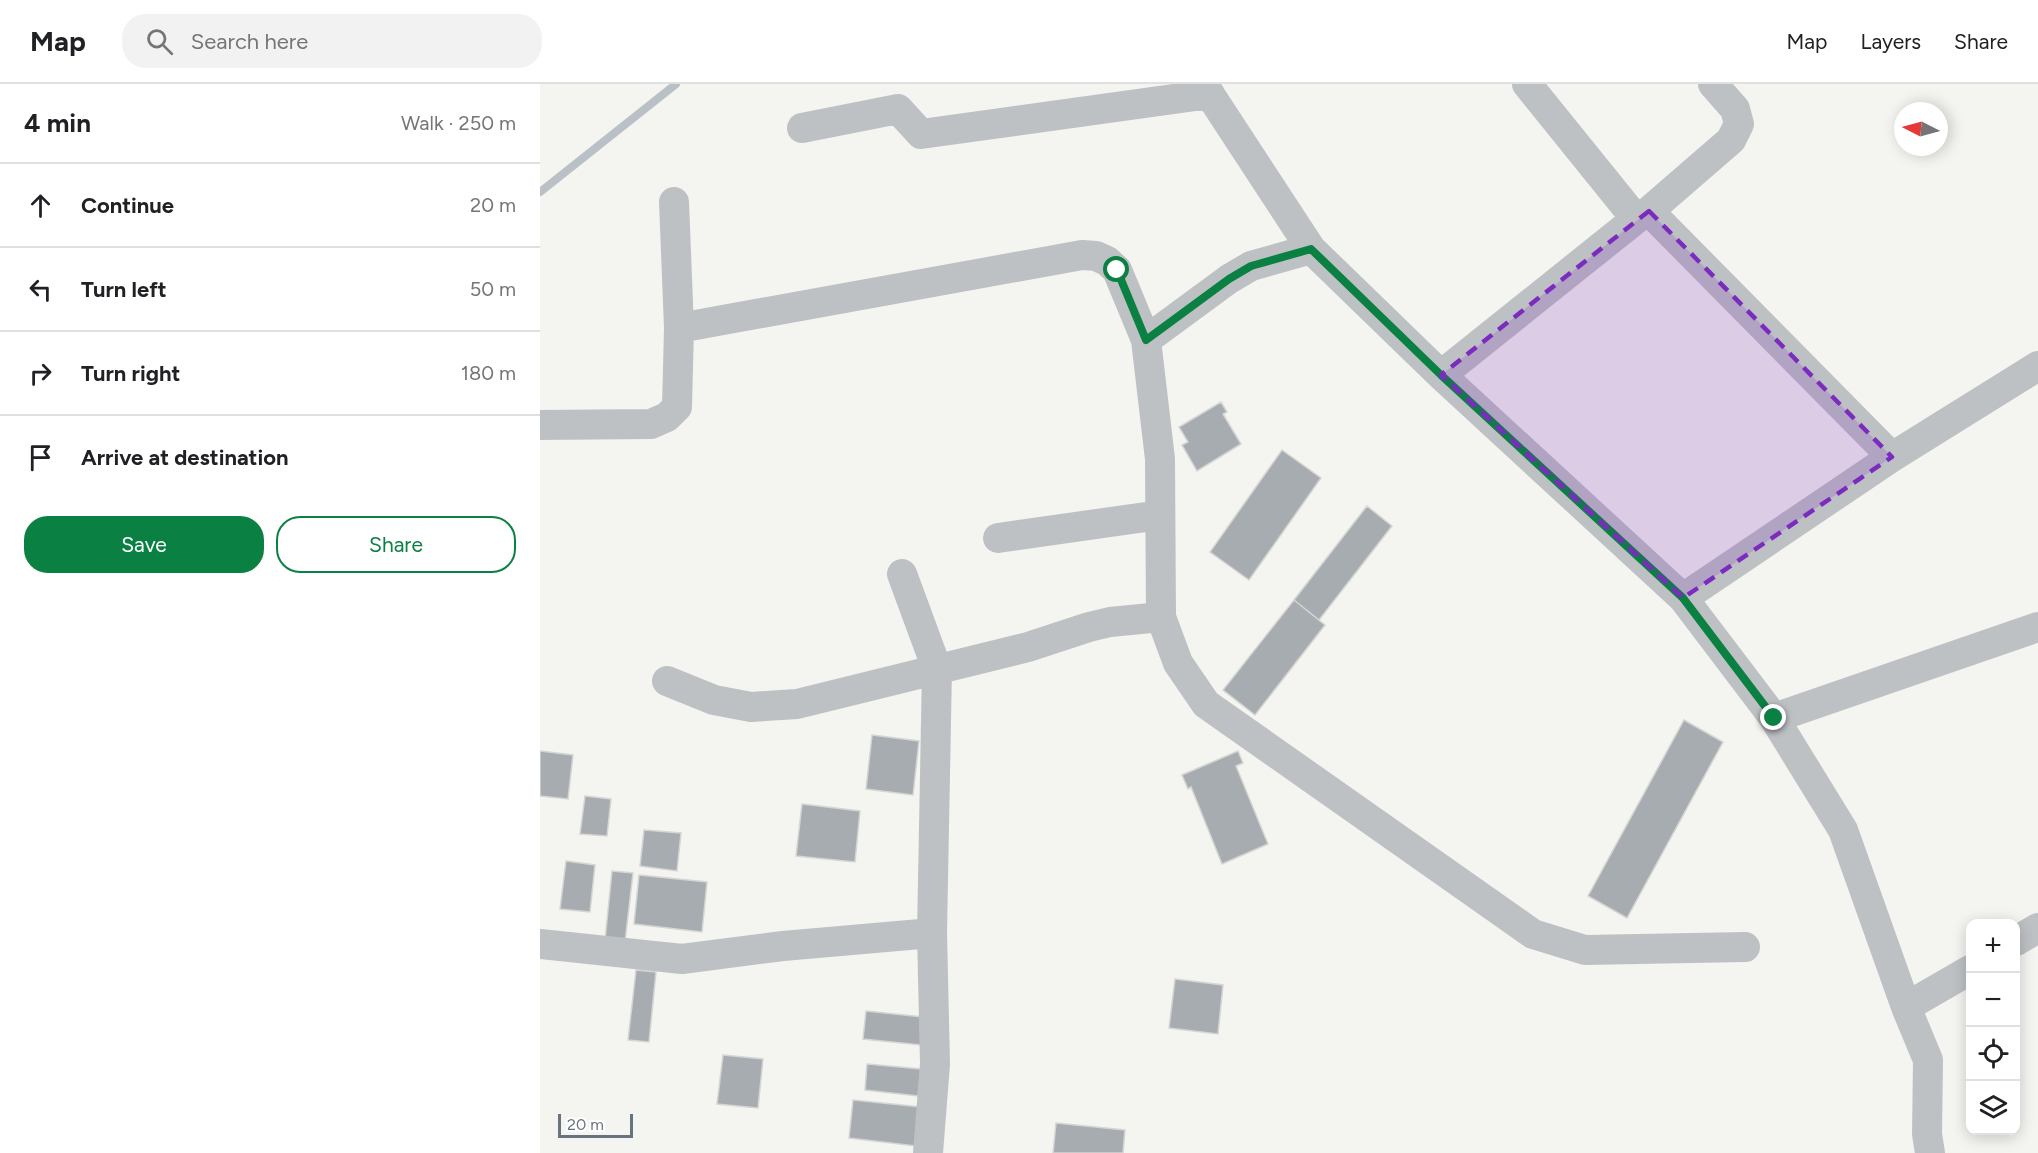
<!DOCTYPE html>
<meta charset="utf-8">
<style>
body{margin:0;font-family:Figtree,sans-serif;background:#f2f2f2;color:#202124}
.controls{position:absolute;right:18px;bottom:18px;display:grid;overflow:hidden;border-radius:12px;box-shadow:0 3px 15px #0003}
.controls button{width:54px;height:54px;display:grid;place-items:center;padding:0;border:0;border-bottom:2px solid #e0e0e0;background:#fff;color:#202124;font:30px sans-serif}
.compass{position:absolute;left:1354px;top:18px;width:54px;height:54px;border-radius:50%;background:#fff;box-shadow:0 3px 15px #0003;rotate:276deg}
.scale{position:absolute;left:18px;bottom:15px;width:75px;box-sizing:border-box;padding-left:6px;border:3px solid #67747e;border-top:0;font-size:16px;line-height:21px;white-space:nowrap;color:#67747e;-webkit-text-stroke:4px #fff;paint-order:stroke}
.stop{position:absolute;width:18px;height:18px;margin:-14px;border:4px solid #0b8043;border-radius:50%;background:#fff}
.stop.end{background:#0b8043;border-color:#fff;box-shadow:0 2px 6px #0008}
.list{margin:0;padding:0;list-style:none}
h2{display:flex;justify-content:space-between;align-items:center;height:78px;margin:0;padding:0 24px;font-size:26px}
h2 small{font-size:20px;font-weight:400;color:#757577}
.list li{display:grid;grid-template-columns:39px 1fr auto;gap:18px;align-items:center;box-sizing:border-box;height:84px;padding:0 24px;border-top:2px solid #e0e0e0}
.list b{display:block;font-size:22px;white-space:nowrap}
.list em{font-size:20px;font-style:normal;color:#757577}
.actions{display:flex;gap:12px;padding:18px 24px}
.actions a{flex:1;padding:14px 0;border:2px solid #0b8043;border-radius:24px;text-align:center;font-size:21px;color:#0b8043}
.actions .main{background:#0b8043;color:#fff}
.icon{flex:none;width:33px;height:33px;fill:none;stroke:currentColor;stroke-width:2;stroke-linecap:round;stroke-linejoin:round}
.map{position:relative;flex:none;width:1498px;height:1069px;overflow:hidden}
header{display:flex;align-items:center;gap:36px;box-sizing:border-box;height:84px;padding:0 30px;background:#fff;border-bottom:2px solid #e0e0e0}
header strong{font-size:28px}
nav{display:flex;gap:33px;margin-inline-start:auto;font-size:21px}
.search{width:420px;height:54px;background:#f2f2f2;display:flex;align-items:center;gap:15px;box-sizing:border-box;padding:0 21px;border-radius:24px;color:#757577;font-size:22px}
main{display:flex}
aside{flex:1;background:#fff}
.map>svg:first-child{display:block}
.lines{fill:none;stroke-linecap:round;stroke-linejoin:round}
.stream{stroke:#b9c1c6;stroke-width:8}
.building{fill:#a6acb0;stroke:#d5d5d3;stroke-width:1.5}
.minor{stroke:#bec1c4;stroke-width:30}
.route{stroke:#0b8043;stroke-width:8}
.marked{fill:#7b2cbf;fill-opacity:0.2;stroke:#7b2cbf;stroke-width:4.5;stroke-dasharray:12 8;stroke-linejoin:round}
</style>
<header>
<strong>Map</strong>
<div class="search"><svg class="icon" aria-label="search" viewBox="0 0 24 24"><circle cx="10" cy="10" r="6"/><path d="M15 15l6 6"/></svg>Search here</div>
<nav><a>Map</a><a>Layers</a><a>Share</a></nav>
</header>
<main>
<aside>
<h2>4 min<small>Walk · 250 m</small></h2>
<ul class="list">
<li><svg class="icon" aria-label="ahead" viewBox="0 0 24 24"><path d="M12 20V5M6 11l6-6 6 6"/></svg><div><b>Continue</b></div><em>20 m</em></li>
<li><svg class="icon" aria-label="left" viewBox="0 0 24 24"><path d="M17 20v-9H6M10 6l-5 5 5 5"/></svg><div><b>Turn left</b></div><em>50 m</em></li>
<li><svg class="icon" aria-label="right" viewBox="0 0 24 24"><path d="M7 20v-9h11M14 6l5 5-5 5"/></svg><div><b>Turn right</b></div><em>180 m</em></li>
<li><svg class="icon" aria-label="arrive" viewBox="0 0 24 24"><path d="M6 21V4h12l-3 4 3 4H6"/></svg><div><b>Arrive at destination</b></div></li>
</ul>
<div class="actions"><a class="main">Save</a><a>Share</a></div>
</aside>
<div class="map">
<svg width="1498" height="1069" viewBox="0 0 1498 1069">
<rect width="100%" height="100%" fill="#f4f4f1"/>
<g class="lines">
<!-- stream -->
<path class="stream" d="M0 108 136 0"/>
</g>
<!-- building -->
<path class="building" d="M681 318 687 328 683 330 701 360 657 387 642 361 648 358 639 343Z
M742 366 781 394 709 496 670 468Z
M827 422 852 442 779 536 754 516Z
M754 516 785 541 715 631 683 606Z
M1144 636 1183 658 1087 834 1048 812Z
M332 651 379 657 373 711 326 705Z
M0 667 33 671 28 715 0 712Z
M698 667 703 679 696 682 728 760 682 780 651 703 648 705 642 691Z
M45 712 71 715 67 752 40 750Z
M262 720 320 727 315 778 256 772Z
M104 746 141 749 137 787 100 782Z
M26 777 55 781 50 828 20 825Z
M72 787 93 789 85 858 65 856Z
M99 791 167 798 162 848 94 840Z
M96 886 116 888 109 958 88 956Z
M635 895 683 901 678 950 629 944Z
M326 927 383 933 381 961 323 955Z
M183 971 223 975 218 1024 177 1020Z
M327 980 381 985 378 1012 325 1006Z
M313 1016 381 1023 376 1062 309 1054Z
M516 1039 585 1046 583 1069H513Z"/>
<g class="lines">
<!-- minor -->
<path class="minor" d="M663 0 771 165 901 291 1143 514 1234 634 1303 746 1366 923 1388 976 1387 1050 1390 1069
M987 0 1096 135
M262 44 358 25 381 50 670 10
M1109 127 1352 373
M139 244 542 171 556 172 567 177 577 186 606 256 620 375 621 533 638 579 666 620 993 850 1045 866 1205 863
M606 256 689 195 711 182 771 165
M901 291 1096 135 1109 127 1191 56 1199 40 1195 25 1173 0
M0 341 111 340 127 333 137 323 139 244 134 118
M458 454 620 431
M362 490 397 585 392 849 395 980 388 1069
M1143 514 1352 373 1498 282
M127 597 174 616 211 623 257 620 488 563 549 543 570 538 621 533
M1234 634 1498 543
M1476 857 1498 844
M0 860 142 875 243 862 392 849
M1366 923 1430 886"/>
</g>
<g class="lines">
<!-- route -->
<path class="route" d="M577 186 606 256 689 195 711 182 771 165 901 291 1143 514 1234 634"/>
</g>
<!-- marked area -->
<path class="marked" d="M1109 127 1352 373 1143 514 901 291Z"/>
</svg>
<div class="controls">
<button>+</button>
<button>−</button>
<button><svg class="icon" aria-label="locate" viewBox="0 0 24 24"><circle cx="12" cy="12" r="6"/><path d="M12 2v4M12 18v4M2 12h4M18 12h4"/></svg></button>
<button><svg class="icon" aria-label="layers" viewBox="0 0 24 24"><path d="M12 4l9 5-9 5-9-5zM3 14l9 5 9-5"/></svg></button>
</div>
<svg class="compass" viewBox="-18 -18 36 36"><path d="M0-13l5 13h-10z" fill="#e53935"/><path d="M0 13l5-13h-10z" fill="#757577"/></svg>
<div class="scale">20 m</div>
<div class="stop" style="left:577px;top:186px"></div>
<div class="stop end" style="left:1234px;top:634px"></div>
</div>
</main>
